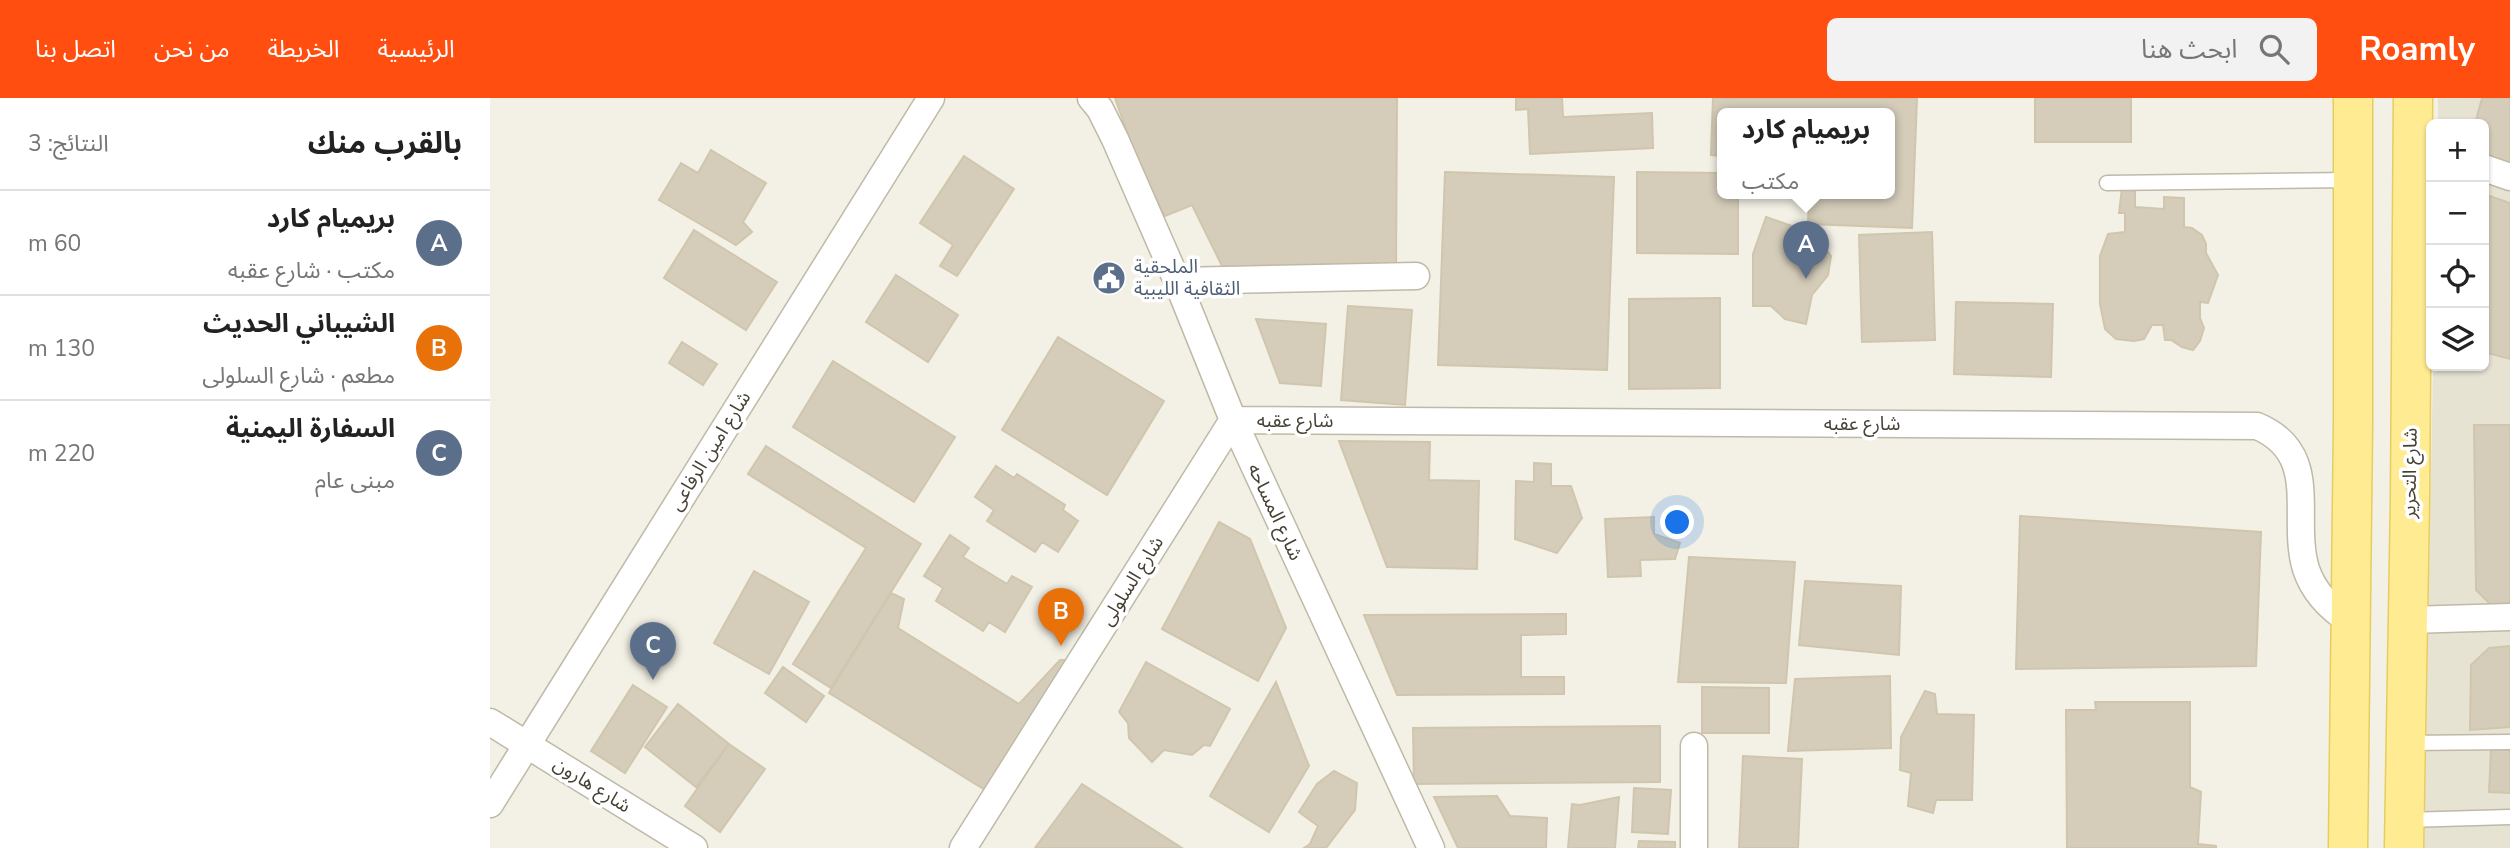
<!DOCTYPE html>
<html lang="ar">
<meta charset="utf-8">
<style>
body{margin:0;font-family:"Nunito Sans","Noto Sans Arabic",sans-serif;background:#f2f2f2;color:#222;direction:rtl}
.controls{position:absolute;right:21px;top:21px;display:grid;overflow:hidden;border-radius:10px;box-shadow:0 2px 5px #0004}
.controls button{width:63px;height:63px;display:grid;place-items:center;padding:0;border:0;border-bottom:2px solid #e0e0e0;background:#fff;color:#222;font:35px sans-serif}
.you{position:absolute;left:1188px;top:425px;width:24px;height:24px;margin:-18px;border:5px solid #fff;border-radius:50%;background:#1a73e8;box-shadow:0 0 0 10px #1a73e833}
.badge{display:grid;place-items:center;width:46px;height:46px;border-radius:50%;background:#ff4e10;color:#fff;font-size:23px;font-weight:700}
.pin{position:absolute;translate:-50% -58px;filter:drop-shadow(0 2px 4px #0008)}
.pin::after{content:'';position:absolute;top:37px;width:24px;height:21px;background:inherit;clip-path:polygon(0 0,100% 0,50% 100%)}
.popup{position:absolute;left:1227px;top:10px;width:178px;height:91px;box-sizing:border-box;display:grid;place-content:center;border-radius:10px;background:#fff;filter:drop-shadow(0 2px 5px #0005);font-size:23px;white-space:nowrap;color:#767676}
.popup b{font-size:26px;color:#222}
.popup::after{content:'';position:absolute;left:50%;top:100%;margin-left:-14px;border:14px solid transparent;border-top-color:#fff}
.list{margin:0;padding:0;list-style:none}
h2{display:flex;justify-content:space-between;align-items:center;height:91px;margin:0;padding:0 28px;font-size:30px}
h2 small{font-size:23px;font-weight:400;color:#767676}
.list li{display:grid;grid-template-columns:46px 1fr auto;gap:21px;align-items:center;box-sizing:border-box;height:105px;padding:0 28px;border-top:2px solid #e0e0e0}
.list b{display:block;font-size:26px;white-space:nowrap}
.list p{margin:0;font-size:23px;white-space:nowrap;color:#767676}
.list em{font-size:23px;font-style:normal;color:#767676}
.icon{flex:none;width:38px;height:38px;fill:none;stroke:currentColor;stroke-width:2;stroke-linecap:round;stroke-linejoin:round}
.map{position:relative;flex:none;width:2020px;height:750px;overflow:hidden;direction:ltr}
header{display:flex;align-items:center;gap:42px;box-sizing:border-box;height:98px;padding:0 35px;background:#ff4e10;color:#fff}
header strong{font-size:33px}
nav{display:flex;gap:38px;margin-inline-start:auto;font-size:24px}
.search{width:490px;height:63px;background:#f2f2f2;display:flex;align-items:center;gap:18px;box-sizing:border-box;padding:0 24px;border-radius:10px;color:#767676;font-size:26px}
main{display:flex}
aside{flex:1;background:#fff}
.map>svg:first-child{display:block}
.residential{fill:#e7e3d3}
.building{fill:#d5cdba;stroke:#d0c6ad;stroke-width:2}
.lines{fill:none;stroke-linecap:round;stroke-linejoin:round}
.lane-casing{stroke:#bfb9a7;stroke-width:17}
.street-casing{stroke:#bfb9a7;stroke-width:29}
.primary-casing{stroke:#e7cd5f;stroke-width:41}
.lane{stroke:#fff;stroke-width:14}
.street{stroke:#fff;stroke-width:26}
.primary{stroke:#ffec92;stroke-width:38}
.labels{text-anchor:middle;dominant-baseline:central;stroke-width:7;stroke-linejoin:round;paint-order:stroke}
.service-label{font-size:19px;fill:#4e5e75;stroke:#fff;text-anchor:start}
.street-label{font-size:19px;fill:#464134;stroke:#fff}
</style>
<header>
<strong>Roamly</strong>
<div class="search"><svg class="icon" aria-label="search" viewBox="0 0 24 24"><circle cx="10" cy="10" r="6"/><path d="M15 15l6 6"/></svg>ابحث هنا</div>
<nav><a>الرئيسية</a><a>الخريطة</a><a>من نحن</a><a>اتصل بنا</a></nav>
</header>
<main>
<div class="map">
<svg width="2020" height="750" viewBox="0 0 2020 750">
<rect width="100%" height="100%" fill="#f3f0e5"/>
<!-- residential -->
<path class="residential" d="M1948 0H2020V750H1934L1943 268H1994V26H1948Z"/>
<!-- building -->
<path class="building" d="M625 0H907L906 174 734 172 702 107 675 118 648 65Z
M1026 0H1072L1073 19 1162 15 1163 50 1040 56 1038 11 1026 12Z
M1223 0H1427L1422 130 1318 126 1319 95H1400V15H1232V58L1221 57Z
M1545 0H1641V44H1545Z
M1992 0H2020V65L1994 56V26H1985Z
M221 52 276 85 253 124 262 134 246 147 169 102 191 65 208 75Z
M474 58 524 91 467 178 450 168 463 147 430 125Z
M955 74 1124 79 1117 272 948 267Z
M1147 74 1232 75V95H1248V156L1147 155Z
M1632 90 1645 93V109L1674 111V99L1694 100V129L1702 130 1712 137 1716 146V155L1728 177 1718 205 1710 204V220L1714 230 1710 243 1703 252 1692 249 1681 242H1675L1673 227H1662L1654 241 1644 243 1626 241 1615 231 1610 206V158L1618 136 1635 134V115H1629Z
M1994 96 2020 105V261L1994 254Z
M1276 119 1325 136 1341 158 1338 177 1322 197 1316 226 1295 221 1281 208H1263V156Z
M204 132 287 184 256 232 174 180Z
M1442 134 1445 242 1372 244 1369 137Z
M406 177 468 217 438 264 376 224Z
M1230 200V290L1139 291V201Z
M1466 204 1563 206 1561 279 1464 276Z
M858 208 922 212 915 307 851 302Z
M766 221 836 226 831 288 790 285Z
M568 239 674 303 617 397 512 332Z
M192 244 227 266 213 287 179 265Z
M343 263 465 339 424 404 303 329Z
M1984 327H2020V510L2005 511 1986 492Z
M849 343 940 344 939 382 989 383 987 471 897 469Z
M276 348 431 446 341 590 303 566 376 450 258 376Z
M1044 365 1061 366V388H1081L1092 420 1067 455 1025 441 1026 383 1044 384Z
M506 368 524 380 527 376 575 407 573 412 588 423 568 454 552 444 545 454 497 423 504 412 485 399Z
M1530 418 1771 434 1766 568 1526 571Z
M1164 419V436L1190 445 1185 461 1150 462 1151 478 1118 479 1115 421Z
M729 424 760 441 796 530 768 583 672 531Z
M460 437 479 450 473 459 517 486 522 478 542 489 515 534 499 524 493 533 446 503 453 490 434 478Z
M1199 459 1305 464 1296 585 1188 584Z
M264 473 319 504 279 576 224 545Z
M1315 483 1411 488 1409 557 1309 547Z
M401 495 414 501 408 530 529 606 570 562H588L503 697 339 595Z
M1076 516V536L1031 537V579H1074V596L907 597 874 517Z
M2020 548V629L1980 632 1981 567 1999 550Z
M656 564 740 611 720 648 714 647 702 657 674 652 662 664 639 640 638 625 629 614Z
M293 569 334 598 316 624 275 595Z
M1400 578 1401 650 1298 653 1305 581Z
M786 584 819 668 779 734 720 698Z
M143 587 177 609 135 675 101 653Z
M1212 589 1279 590V635H1212Z
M1435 593 1445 596 1447 616 1484 617 1482 702H1446L1443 715 1418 708 1421 675 1410 672 1411 639Z
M1605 604H1700V689L1711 694 1708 746 1726 748V750H1577L1576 612H1606Z
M188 606 239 646 206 689 155 649Z
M1170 628V684L924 686 923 630Z
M239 646 275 671 230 734 195 708Z
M2001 651 2020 652V695L1999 694Z
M1253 658 1312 661 1308 750H1249Z
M844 673 867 685 865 712 836 750H814L820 746 828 728 809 714 827 686Z
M592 686 692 750H545Z
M1144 690 1181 692 1178 736 1142 734Z
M1007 698 1020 718 1057 720 1056 750H968L944 699Z
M1129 699 1125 750H1078L1082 706 1090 707Z
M1149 743 1185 744V750H1148Z"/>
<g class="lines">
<defs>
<path id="lane" d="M1617 85 1862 82
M1916 645 2020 644
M1916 722 2020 719"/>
<path id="street" d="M601 0 610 11 625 41 687 183 743 322 941 750
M1994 70 2020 79
M687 183 926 178
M1918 522 2020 519
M0 624 204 750
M0 706 441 0
M473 750 743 322 1767 328C1833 356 1800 419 1816 471 1824 495 1840 511 1861 524
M1204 750V648"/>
<path id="primary" d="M1858 750 1863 326V0
M1914 750 1920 403 1923 0"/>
</defs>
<!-- lane casing -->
<use href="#lane" class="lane-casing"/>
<!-- street casing -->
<use href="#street" class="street-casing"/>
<!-- primary casing -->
<use href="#primary" class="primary-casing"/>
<!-- lane -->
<use href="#lane" class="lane"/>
<!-- street -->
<use href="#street" class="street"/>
<!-- primary -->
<use href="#primary" class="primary"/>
</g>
<!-- icons -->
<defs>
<symbol id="civic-disc" viewBox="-11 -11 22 22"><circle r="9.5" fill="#5c6f8a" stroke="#fff"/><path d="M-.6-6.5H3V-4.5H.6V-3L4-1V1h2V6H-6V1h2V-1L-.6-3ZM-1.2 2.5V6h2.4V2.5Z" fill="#fff"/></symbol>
</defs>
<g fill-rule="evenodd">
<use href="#civic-disc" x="600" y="161" width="38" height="38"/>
</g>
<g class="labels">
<!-- service labels -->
<g class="service-label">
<text x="644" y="169">الملحقية<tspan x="644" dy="22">الثقافية الليبية</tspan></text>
</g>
<!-- street labels -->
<g class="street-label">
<text x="805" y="323">شارع عقبه</text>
<text x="1372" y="326">شارع عقبه</text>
<text transform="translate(220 353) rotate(-58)">شارع امين الرفاعى</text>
<text transform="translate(1920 375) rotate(-89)">شارع التحرير</text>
<text transform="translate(785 414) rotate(65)">شارع المساحه</text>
<text transform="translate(642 483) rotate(-58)">شارع السلولى</text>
<text transform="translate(102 687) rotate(32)">شارع هارون</text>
</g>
</g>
</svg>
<div class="controls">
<button>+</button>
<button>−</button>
<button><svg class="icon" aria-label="locate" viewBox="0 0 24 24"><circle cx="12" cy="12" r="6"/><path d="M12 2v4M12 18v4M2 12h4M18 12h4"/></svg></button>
<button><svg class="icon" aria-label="layers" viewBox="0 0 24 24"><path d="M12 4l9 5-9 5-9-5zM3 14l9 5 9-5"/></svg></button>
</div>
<div class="you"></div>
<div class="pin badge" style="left:1316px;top:181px;background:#5c6f8a">A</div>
<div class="popup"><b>بريميام كارد</b>مكتب</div>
<div class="pin badge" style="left:571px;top:548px;background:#e8710a">B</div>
<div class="pin badge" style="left:163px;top:582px;background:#5c6f8a">C</div>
</div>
<aside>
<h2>بالقرب منك<small>النتائج: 3</small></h2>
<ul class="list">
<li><span class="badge" style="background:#5c6f8a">A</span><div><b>بريميام كارد</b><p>مكتب · شارع عقبه</p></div><em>60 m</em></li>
<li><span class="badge" style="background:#e8710a">B</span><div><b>الشيباني الحديث</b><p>مطعم · شارع السلولى</p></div><em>130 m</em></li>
<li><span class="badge" style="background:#5c6f8a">C</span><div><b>السفارة اليمنية</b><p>مبنى عام</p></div><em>220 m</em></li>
</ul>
</aside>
</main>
